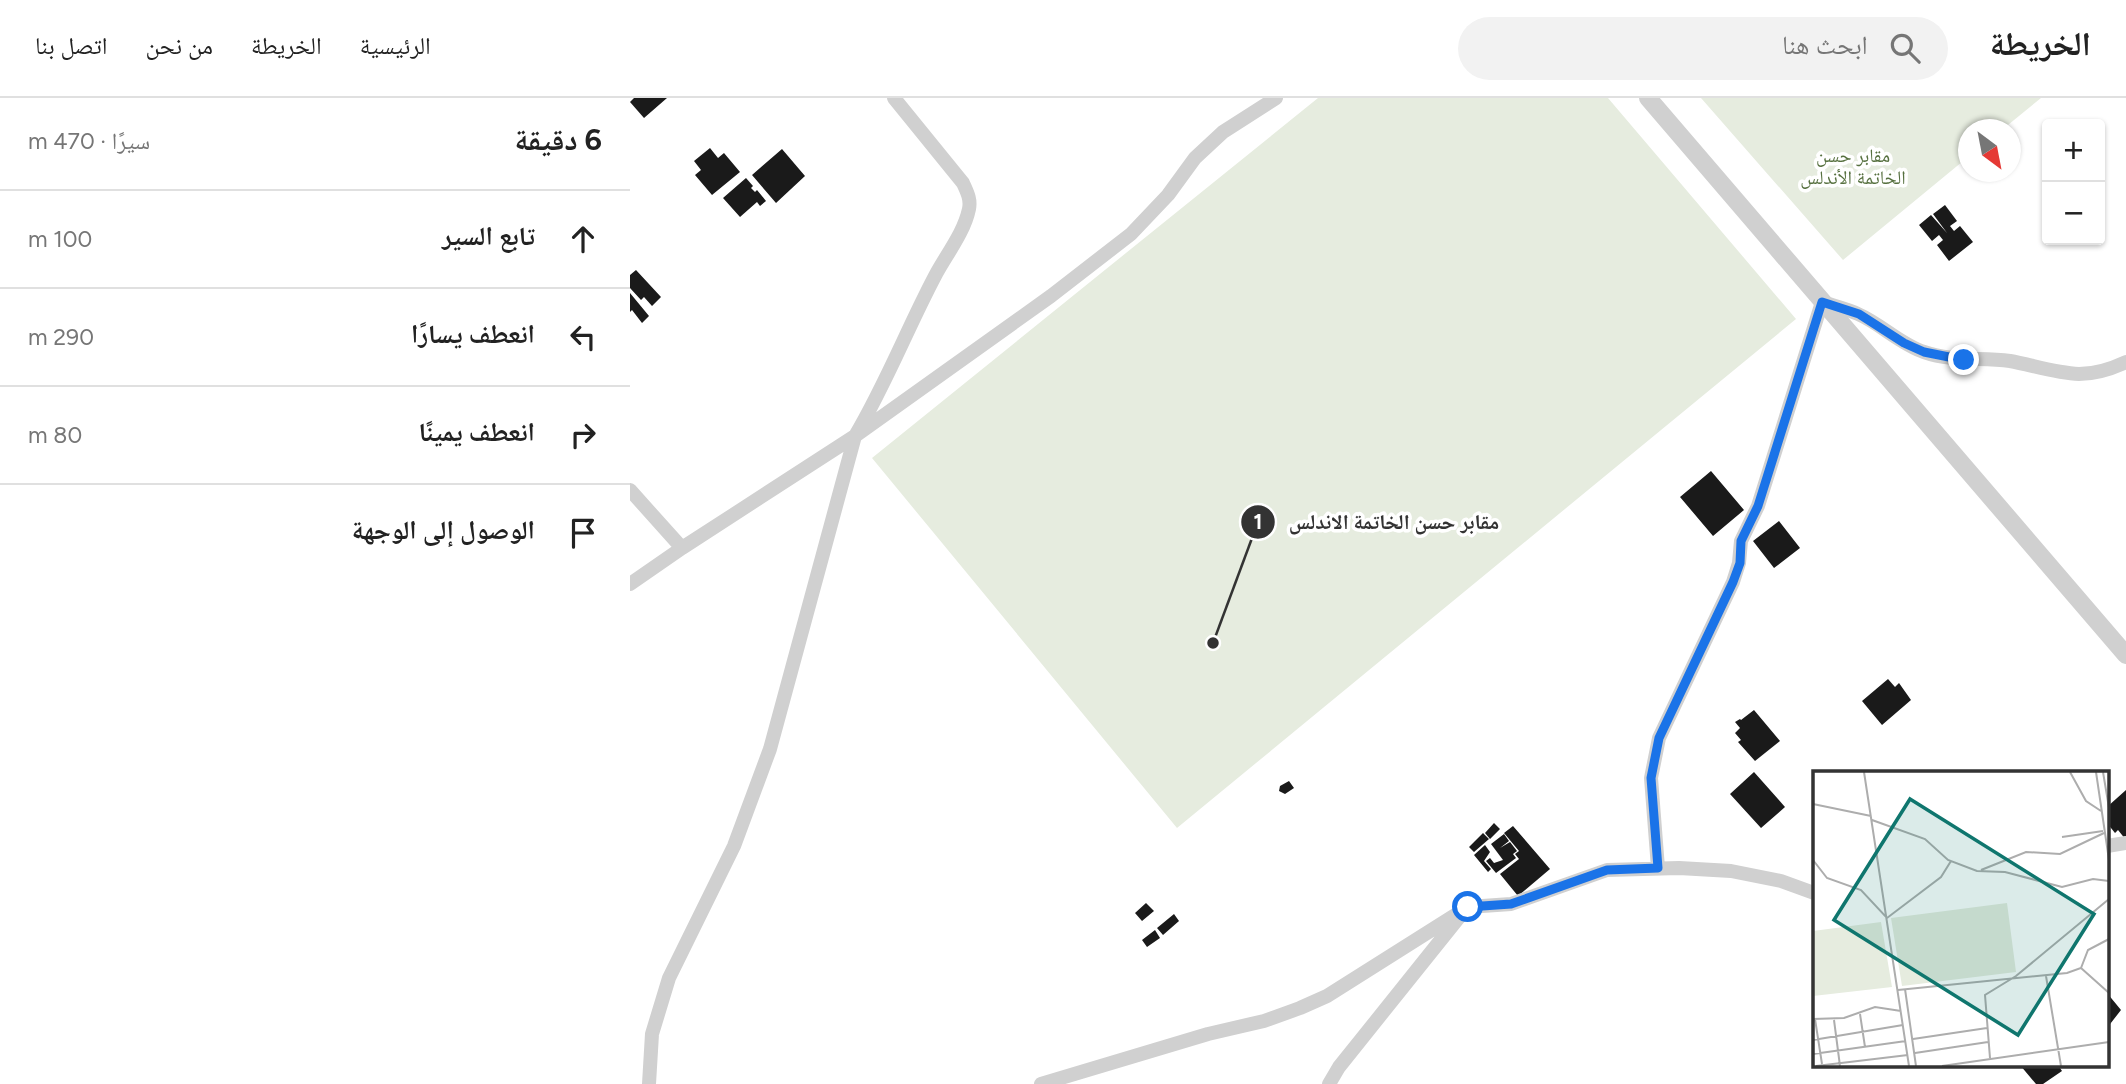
<!DOCTYPE html>
<html lang="ar">
<meta charset="utf-8">
<style>
body{margin:0;font-family:Figtree,"Noto Naskh Arabic",sans-serif;background:#f2f2f2;color:#222;direction:rtl}
.controls{position:absolute;right:21px;top:21px;display:grid;overflow:hidden;border-radius:7px;box-shadow:0 2px 5px #0004}
.controls button{width:63px;height:63px;display:grid;place-items:center;padding:0;border:0;border-bottom:2px solid #e0e0e0;background:#fff;color:#222;font:35px sans-serif}
.compass{position:absolute;left:1328px;top:21px;width:63px;height:63px;border-radius:50%;background:#fff;box-shadow:0 2px 5px #0004;rotate:148deg}
.stop{position:absolute;width:21px;height:21px;margin:-16px;border:5px solid #1a73e8;border-radius:50%;background:#fff}
.stop.end{background:#1a73e8;border-color:#fff;box-shadow:0 2px 7px #0008}
.list{margin:0;padding:0;list-style:none}
h2{display:flex;justify-content:space-between;align-items:center;height:91px;margin:0;padding:0 28px;font-size:30px}
h2 small{font-size:23px;font-weight:400;color:#767676}
.list li{display:grid;grid-template-columns:46px 1fr auto;gap:21px;align-items:center;box-sizing:border-box;height:98px;padding:0 28px;border-top:2px solid #e0e0e0}
.list b{display:block;font-size:26px;white-space:nowrap}
.list em{font-size:23px;font-style:normal;color:#767676}
.icon{flex:none;width:38px;height:38px;fill:none;stroke:currentColor;stroke-width:2;stroke-linecap:round;stroke-linejoin:round}
.map{position:relative;flex:none;width:1496px;height:986px;overflow:hidden;direction:ltr}
header{display:flex;align-items:center;gap:42px;box-sizing:border-box;height:98px;padding:0 35px;background:#fff;border-bottom:2px solid #e0e0e0}
header strong{font-size:33px}
nav{display:flex;gap:38px;margin-inline-start:auto;font-size:24px}
.search{width:490px;height:63px;background:#f2f2f2;display:flex;align-items:center;gap:18px;box-sizing:border-box;padding:0 24px;border-radius:38px;color:#767676;font-size:26px}
main{display:flex}
aside{flex:1;background:#fff}
.map>svg:first-child{display:block}
.green{fill:#e6ecdf}
.building{fill:#1a1a1a}
.lines{fill:none;stroke-linecap:round;stroke-linejoin:round}
.minor{stroke:#d0d0d0;stroke-width:14}
.tertiary{stroke:#d0d0d0;stroke-width:18}
.route{stroke:#1a73e8;stroke-width:9}
.labels{text-anchor:middle;dominant-baseline:central;stroke-width:7;stroke-linejoin:round;paint-order:stroke}
.park-label{font-size:19px;fill:#56703f;stroke:#fff}
.inset-road{fill:none;stroke:#adadad;stroke-width:2}
.view{fill:#0f766e;fill-opacity:0.15;stroke:#0f766e;stroke-width:3.5}
.inset-edge{fill:none;stroke:#333;stroke-width:3.5}
.leader{fill:none;stroke:#333;stroke-width:2.5}
.callout-dot{fill:#333;stroke:#fff;stroke-width:2.5}
.mark-label{font-size:21px;text-anchor:middle;font-weight:bold;fill:#fff}
.callout-label{font-size:21px;text-anchor:middle;font-weight:bold;fill:#333;stroke:#fff;stroke-width:7;stroke-linejoin:round;paint-order:stroke}
</style>
<header>
<strong>الخريطة</strong>
<div class="search"><svg class="icon" aria-label="search" viewBox="0 0 24 24"><circle cx="10" cy="10" r="6"/><path d="M15 15l6 6"/></svg>ابحث هنا</div>
<nav><a>الرئيسية</a><a>الخريطة</a><a>من نحن</a><a>اتصل بنا</a></nav>
</header>
<main>
<div class="map">
<svg width="1496" height="986" viewBox="0 0 1496 986">
<rect width="100%" height="100%" fill="#fff"/>
<!-- green -->
<path class="green" d="M688 0H978L1166 221 547 730 242 360Z
M1071 0H1411L1373 31 1338 32V59L1213 162Z"/>
<!-- building -->
<path class="building" d="M4 0H37L14 20 0 4Z
M80 50 88 60 94 55 110 74 82 97 65 77 71 72 64 63Z
M152 51 175 78 146 105 122 77Z
M116 80 123 88 121 90 125 94 127 92 136 103 130 108 127 104 110 119 93 100Z
M1315 107 1327 123 1320 128 1324 133 1330 128 1343 144 1319 163 1307 147 1313 142 1309 137 1302 143 1289 127 1301 117 1317 135 1303 116Z
M6 172 31 199 22 208 14 199 11 202 0 190V177Z
M0 195 19 218 12 225 2 212 0 214Z
M1081 373 1114 412 1083 438 1050 399Z
M1149 423 1170 450 1144 470 1123 443Z
M1258 581 1265 589 1269 585 1281 602 1252 627 1232 603Z
M1124 612 1150 643 1125 663 1108 644 1111 642 1105 635 1110 630 1105 624 1110 621 1111 622Z
M1124 674 1155 709 1131 730 1100 696Z
M659 683 664 690 655 696 649 693 650 688Z
M1496 692V742L1488 732 1485 735 1477 725V709Z
M864 725 870 731 860 741 855 735Z
M883 728 920 771 888 798 870 776 889 761 885 756 889 753 874 735Z
M853 735 859 741 844 754 839 749Z
M874 736 879 743 870 750 880 744 887 753 883 756 886 760 866 775 856 763 860 760 864 765 873 762 861 746Z
M855 747 860 754 854 763 861 771 858 774 844 757Z
M516 805 524 813 512 823 505 815Z
M544 816 549 823 533 837 527 830Z
M525 832 530 840 517 849 512 842Z
M1477 895 1491 912 1477 930Z
M1390 967H1428L1432 973 1413 986H1406Z"/>
<g class="lines">
<!-- minor -->
<path class="minor" d="M0 392 52 450
M0 486 52 450 225 338 421 198 501 136 538 97 565 60 593 34 646 0
M1477 748 1496 745
M1028 770 1021 680 1029 640 1103 484 1109 465 1111 443 1128 408 1192 204C1204 208 1217 211 1228 216 1251 226 1270 246 1294 254 1322 264 1351 259 1380 263 1402 267 1426 275 1449 276 1465 276 1481 271 1496 264
M19 986 22 936 39 880 104 748 140 651 225 338C256 286 277 231 305 178 316 157 334 135 339 111 341 101 337 94 333 85L264 0
M411 986 578 936 634 923 670 910 697 898 838 809 881 806 977 772 1049 770 1101 773 1151 783 1184 795
M699 986 709 969 830 818"/>
<!-- tertiary -->
<path class="tertiary" d="M1018 0 1496 557"/>
</g>
<g class="lines">
<!-- route -->
<path class="route" d="M838 809 881 806 977 772 1028 770 1021 680 1029 640 1103 484 1110 465 1111 443 1128 408 1192 204 1229 216 1274 245 1294 254 1334 262"/>
</g>
<g class="labels">
<!-- park labels -->
<g class="park-label">
<text x="1223" y="57">مقابر حسن<tspan x="1223" dy="22">الخاتمة الأندلس</tspan></text>
</g>
</g>
<!-- overview -->
<g transform="translate(1183 673)">
<rect width="296" height="296" fill="#fff"/>
<path d="M194 132 203 201 89 215 78 147ZM68 151 79 216 0 225V160Z" fill="#e6ecdf"/>
<path class="inset-road" d="M51 1 96 295M257 1 273 30 288 40M283 1 296 89M290 1 296 37M0 33 58 45M59 49 112 68 135 89 164 100 192 101 249 116 280 108 296 110M249 66 290 60M0 89 14 107 48 119 74 147 128 106 138 90M168 99 213 81 247 83 291 62M268 197 296 222M233 205 248 295M92 218 103 295M85 219 254 202 268 197 275 179 296 168M47 243 52 276M0 248 31 247 62 236 88 240M2 248 9 293M21 249 27 295M100 268 174 257M0 269 90 254M102 282 175 271M0 283 93 270M177 287 172 224 203 205 296 128M3 295 95 284M129 295 296 271"/>
<path class="view" d="M97 28 281 143 205 264 21 149Z"/>
<rect width="296" height="296" class="inset-edge"/>
</g>
<!-- callouts -->
<path class="leader" d="M583 545L628 424"/>
<g class="callout-dot">
<circle cx="583" cy="545" r="7"/>
<circle cx="628" cy="424" r="18"/>
</g>
<g class="mark-label">
<text x="628" y="431">1</text>
</g>
<g class="callout-label">
<text x="764" y="431">مقابر حسن الخاتمة الاندلس</text>
</g>
</svg>
<div class="controls">
<button>+</button>
<button>−</button>
</div>
<svg class="compass" viewBox="-18 -18 36 36"><path d="M0-13l5 13h-10z" fill="#e53935"/><path d="M0 13l5-13h-10z" fill="#767676"/></svg>
<div class="stop" style="left:838px;top:809px"></div>
<div class="stop end" style="left:1334px;top:262px"></div>
</div>
<aside>
<h2>6 دقيقة<small>سيرًا · 470 m</small></h2>
<ul class="list">
<li><svg class="icon" aria-label="ahead" viewBox="0 0 24 24"><path d="M12 20V5M6 11l6-6 6 6"/></svg><div><b>تابع السير</b></div><em>100 m</em></li>
<li><svg class="icon" aria-label="left" viewBox="0 0 24 24"><path d="M17 20v-9H6M10 6l-5 5 5 5"/></svg><div><b>انعطف يسارًا</b></div><em>290 m</em></li>
<li><svg class="icon" aria-label="right" viewBox="0 0 24 24"><path d="M7 20v-9h11M14 6l5 5-5 5"/></svg><div><b>انعطف يمينًا</b></div><em>80 m</em></li>
<li><svg class="icon" aria-label="arrive" viewBox="0 0 24 24"><path d="M6 21V4h12l-3 4 3 4H6"/></svg><div><b>الوصول إلى الوجهة</b></div></li>
</ul>
</aside>
</main>
